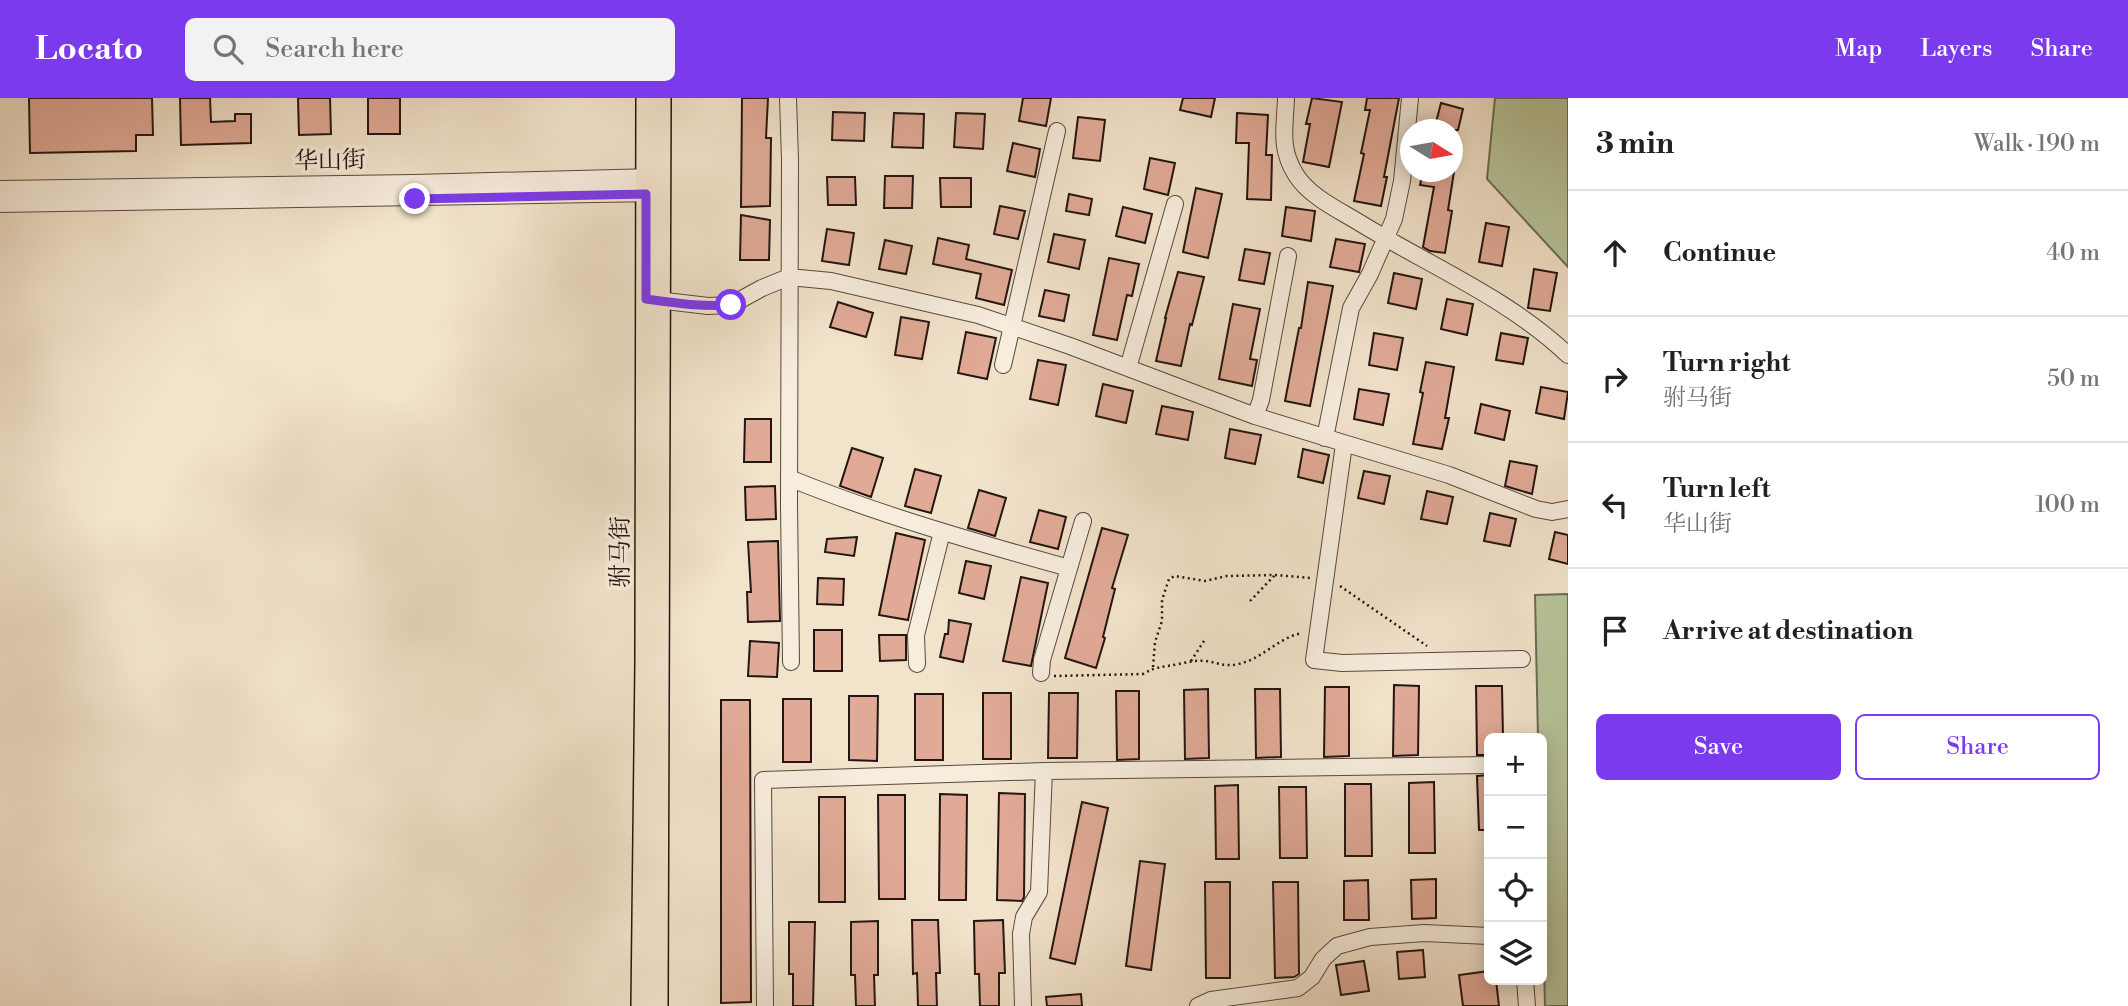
<!DOCTYPE html>
<meta charset="utf-8">
<style>
body{margin:0;font-family:"Libre Bodoni","Noto Serif SC",serif;background:#f2f2f2;color:#202124}
.controls{position:absolute;right:21px;bottom:21px;display:grid;overflow:hidden;border-radius:10px;box-shadow:0 4px 18px #0003}
.controls button{width:63px;height:63px;display:grid;place-items:center;padding:0;border:0;border-bottom:2px solid #e0e0e0;background:#fff;color:#202124;font:35px sans-serif}
.compass{position:absolute;left:1400px;top:21px;width:63px;height:63px;border-radius:50%;background:#fff;box-shadow:0 4px 18px #0003;rotate:101deg}
.stop{position:absolute;width:21px;height:21px;margin:-16px;border:5px solid #7c3aed;border-radius:50%;background:#fff}
.stop.end{background:#7c3aed;border-color:#fff;box-shadow:0 2px 7px #0008}
.list{margin:0;padding:0;list-style:none}
h2{display:flex;justify-content:space-between;align-items:center;height:91px;margin:0;padding:0 28px;font-size:30px}
h2 small{font-size:23px;font-weight:400;color:#757577}
.list li{display:grid;grid-template-columns:46px 1fr auto;gap:21px;align-items:center;box-sizing:border-box;height:126px;padding:0 28px;border-top:2px solid #e0e0e0}
.list b{display:block;font-size:26px;white-space:nowrap}
.list p{margin:0;font-size:23px;white-space:nowrap;color:#757577}
.list em{font-size:23px;font-style:normal;color:#757577}
.actions{display:flex;gap:14px;padding:21px 28px}
.actions a{flex:1;padding:16px 0;border:2px solid #7c3aed;border-radius:10px;text-align:center;font-size:24px;color:#7c3aed}
.actions .main{background:#7c3aed;color:#fff}
.icon{flex:none;width:38px;height:38px;fill:none;stroke:currentColor;stroke-width:2;stroke-linecap:round;stroke-linejoin:round}
.map{position:relative;flex:none;width:1568px;height:908px;overflow:hidden}
header{display:flex;align-items:center;gap:42px;box-sizing:border-box;height:98px;padding:0 35px;background:#7c3aed;color:#fff}
header strong{font-size:33px}
nav{display:flex;gap:38px;margin-inline-start:auto;font-size:24px}
.search{width:490px;height:63px;background:#f2f2f2;display:flex;align-items:center;gap:18px;box-sizing:border-box;padding:0 24px;border-radius:10px;color:#757577;font-size:26px}
main{display:flex}
aside{flex:1;background:#fff}
.map>svg:first-child{display:block}
.green{fill:#b7c49a;stroke:#6d6c56;stroke-width:2}
.building{fill:#e1aa97;stroke:#231511;stroke-width:2}
.lines{fill:none;stroke-linecap:round;stroke-linejoin:round}
.minor-casing{stroke:#574840;stroke-width:18}
.major-casing{stroke:#231511;stroke-width:22}
.path{stroke:#231511;stroke-width:2.5;stroke-dasharray:2 3.5;stroke-linecap:butt}
.minor{stroke:#f7eddd;stroke-width:16}
.major{stroke:#f2e3cb;stroke-width:19}
.route{stroke:#7c3aed;stroke-width:9}
.labels{text-anchor:middle;dominant-baseline:central;stroke-width:7;stroke-linejoin:round;paint-order:stroke}
.street-label{font-size:24px;fill:#231511;stroke:#f7eddd}
</style>
<header>
<strong>Locato</strong>
<div class="search"><svg class="icon" aria-label="search" viewBox="0 0 24 24"><circle cx="10" cy="10" r="6"/><path d="M15 15l6 6"/></svg>Search here</div>
<nav><a>Map</a><a>Layers</a><a>Share</a></nav>
</header>
<main>
<div class="map">
<svg width="1568" height="908" viewBox="0 0 1568 908">
<rect width="100%" height="100%" fill="#f2e3cb"/>
<filter id="stains"><feTurbulence type="fractalNoise" baseFrequency=".00286" numOctaves="4"/><feColorMatrix values="0 0 0 0 .2 0 0 0 0 .09 0 0 0 0 .02 0 0 0 .5 -.17"/></filter>
<radialGradient id="worn" r=".72"><stop offset=".6" stop-color="#630" stop-opacity="0"/><stop offset="1" stop-color="#630" stop-opacity=".3"/></radialGradient>
<!-- green -->
<path class="green" d="M1495 0H1568V169L1487 81Z
M1568 496V908H1545L1542 785V640H1538L1535 497Z"/>
<!-- building -->
<path class="building" d="M29 0H152L153 37H136V53L30 55Z
M180 0H210L211 24 235 23V16H251V45L181 47Z
M298 0H330L331 36 299 37Z
M368 0H400V36H368Z
M742 0H768L766 40H771L770 108 741 109Z
M1023 0H1051L1046 28 1019 23Z
M1183 0H1215L1211 19 1180 12Z
M1312 0 1342 4 1329 69 1303 64 1310 26H1306Z
M1367 0H1399L1384 79H1387L1381 108 1354 103 1364 56 1361 55 1370 12H1365Z
M1441 5 1463 11 1458 32H1434Z
M833 14 865 15 864 43 832 42Z
M894 15 924 16 923 50 892 49Z
M956 15 985 16 983 51 954 49Z
M1237 15 1268 17 1266 57H1272L1271 102 1247 101 1249 45H1236Z
M1078 19 1105 22 1100 63 1073 60Z
M1013 45 1040 51 1035 79 1007 73Z
M1150 60 1175 65 1168 97 1144 91Z
M1423 74H1454L1448 112 1452 113 1445 155 1430 153 1423 149 1434 89 1420 87Z
M885 78H913L912 110H884Z
M827 79H855L856 107H828Z
M940 80H971V109H941Z
M1196 90 1222 96 1208 160 1183 154Z
M1069 96 1092 101 1089 117 1066 113Z
M1000 108 1025 113 1018 141 994 136Z
M1123 109 1152 116 1145 145 1116 138Z
M1286 109 1315 113 1311 143 1282 138Z
M741 117 770 122 769 162H740Z
M1486 125 1509 129 1502 168 1479 164Z
M827 131 854 135 849 167 822 163Z
M1054 136 1085 142 1079 171 1048 164Z
M938 140 969 147 966 161 1012 172 1004 207 976 200 981 176 933 166Z
M1336 141 1365 146 1359 174 1330 169Z
M885 142 912 148 906 176 879 171Z
M1245 151 1270 155 1264 186 1239 182Z
M1109 160 1139 166 1132 198 1127 197 1117 242 1093 237Z
M1534 171 1557 175 1550 213 1528 210Z
M1178 174 1204 179 1192 227 1190 226 1181 268 1156 263 1166 220H1165Z
M1394 175 1422 181 1416 211 1388 205Z
M1308 184 1333 188 1310 308 1285 303 1299 230H1301Z
M1045 192 1069 197 1064 223 1039 218Z
M1447 201 1473 206 1467 237 1441 231Z
M838 204 873 215 866 239 830 229Z
M1233 206 1260 211 1250 261 1257 262 1252 288 1219 281Z
M901 219 929 224 922 261 895 257Z
M966 234 996 240 987 281 958 275Z
M1374 235 1403 240 1397 272 1369 267Z
M1501 235 1528 240 1523 266 1496 262Z
M1038 262 1066 267 1058 307 1030 301Z
M1426 264 1454 269 1445 320H1449L1442 351 1413 346 1423 295 1420 294Z
M1103 286 1133 293 1126 325 1096 318Z
M1541 289 1568 294 1564 321 1536 315Z
M1359 291 1389 296 1383 327 1354 321Z
M1481 306 1510 313 1504 342 1475 335Z
M1162 308 1193 314 1188 342 1156 336Z
M745 321H771V364H744Z
M1230 331 1261 337 1255 366 1225 360Z
M852 350 883 360 871 399 840 388Z
M1303 351 1329 357 1323 385 1298 379Z
M1510 363 1537 368 1532 396 1505 388Z
M915 371 941 378 931 415 905 408Z
M1364 373 1390 378 1384 406 1358 400Z
M775 388 776 421 746 422 745 389Z
M979 392 1006 400 995 438 968 430Z
M1427 393 1453 399 1447 426 1421 421Z
M1039 412 1066 419 1058 451 1030 444Z
M1490 415 1516 421 1510 448 1484 443Z
M1102 430 1128 437 1112 490 1115 491 1103 539 1105 540 1096 570 1065 560Z
M1555 434 1568 437V466L1549 461Z
M896 435 925 442 908 522 879 517Z
M857 439 854 458 825 454 827 441Z
M778 443 780 523 748 524 747 494H751L748 444Z
M966 463 991 468 984 501 959 495Z
M1021 479 1048 485 1031 568 1003 563Z
M818 480 844 481 843 507 817 506Z
M949 522 971 526 963 564 940 559 945 536H948Z
M814 532H842V573H814Z
M879 537H906V562L880 563Z
M750 543 779 545 777 579 748 578Z
M1394 587 1419 588 1418 657 1393 658Z
M1476 588H1502L1503 640H1489V657H1477Z
M1325 589H1349V658L1324 659Z
M1208 591 1209 660 1185 661 1184 592Z
M1255 591H1280L1281 659 1256 660Z
M1116 593H1139V661L1117 662Z
M983 595H1011V661H983Z
M1049 595H1078L1077 660H1048Z
M915 596H943V662H915Z
M849 598H878L877 663 849 662Z
M783 601H811V664H783Z
M721 602H750L751 904 721 905Z
M1489 677V732H1479L1477 678Z
M1434 684 1435 755H1409V685Z
M1345 686H1371L1372 758H1345Z
M1238 687 1239 761H1216L1215 688Z
M1279 689H1306L1307 760H1280Z
M999 695 1025 696 1024 799 1022 803 997 802Z
M940 696 967 697 966 802H939Z
M878 697H905V801H879Z
M819 699H845V804H819Z
M1082 704 1108 710 1075 866 1050 860Z
M1140 763 1165 766 1151 872 1126 868Z
M1436 781V820L1412 821 1411 782Z
M1368 782 1369 822H1344V783Z
M1205 784H1230V880H1206Z
M1273 784H1298L1299 876 1294 879 1275 880Z
M912 822H938L940 875H936L937 908H918L917 875 913 876Z
M1003 822 1005 875H999V908H980L979 876H975L974 823Z
M878 823V877H874L875 908H856L855 877H851V824Z
M789 824H815L813 908H793V876H789Z
M1423 852 1425 879 1399 881 1397 854Z
M1364 863 1369 893 1341 897 1336 867Z
M1489 873V882H1496L1499 908H1463L1459 877Z
M1081 896 1082 908H1047L1046 899Z"/>
<g class="lines">
<defs>
<path id="minor" d="M788 0 790 62 789 407 791 564
M1286 0C1285 30 1279 50 1296 77 1310 99 1339 112 1360 125 1430 168 1508 200 1568 257
M0 91 414 85 655 79
M0 106 655 95
M649 201 708 208 731 207 762 190 789 179 831 183 978 217 1070 248 1255 318 1449 377 1536 411 1552 414 1568 411
M1003 267 1057 33
M1128 270 1175 106
M1255 318 1261 302 1288 158
M1325 340 1351 210 1370 176 1394 121 1402 83 1410 0
M1344 346 1314 562 1342 565 1522 561
M789 380C880 417 975 444 1069 470
M917 566 916 537 942 434
M1041 575 1042 562 1083 423
M1525 882 1527 908
M765 908 763 682 1044 673 1489 667
M1023 908 1021 836 1024 819 1039 794 1044 673
M1198 908 1211 902 1298 890 1312 879 1323 861 1337 848 1370 839 1424 835 1489 838"/>
<path id="major" d="M641 908 645 564 646 0
M658 908 661 0"/>
</defs>
<!-- minor casing -->
<use href="#minor" class="minor-casing"/>
<!-- major casing -->
<use href="#major" class="major-casing"/>
<!-- path -->
<path class="path" d="M1340 488 1427 548
M1250 503 1275 477
M1191 563 1204 543
M1153 569 1155 544 1162 523V502L1169 481 1175 478 1205 483 1227 478 1275 477 1311 480
M1054 578 1143 576C1156 568 1165 569 1179 566 1188 564 1196 562 1206 563 1218 565 1226 569 1238 566 1263 561 1277 540 1302 535"/>
<!-- minor -->
<use href="#minor" class="minor"/>
<!-- major -->
<use href="#major" class="major"/>
</g>
<g class="lines">
<!-- route -->
<path class="route" d="M415 101 646 96V201C675 205 702 209 731 207"/>
</g>
<g class="labels">
<!-- street labels -->
<g class="street-label">
<text transform="translate(330 63) rotate(-1)">华山街</text>
<text transform="translate(621 454) rotate(-90)">驸马街</text>
</g>
</g>
<rect width="100%" height="100%" filter="url(#stains)"/>
<rect width="100%" height="100%" fill="url(#worn)"/>
</svg>
<div class="controls">
<button>+</button>
<button>−</button>
<button><svg class="icon" aria-label="locate" viewBox="0 0 24 24"><circle cx="12" cy="12" r="6"/><path d="M12 2v4M12 18v4M2 12h4M18 12h4"/></svg></button>
<button><svg class="icon" aria-label="layers" viewBox="0 0 24 24"><path d="M12 4l9 5-9 5-9-5zM3 14l9 5 9-5"/></svg></button>
</div>
<svg class="compass" viewBox="-18 -18 36 36"><path d="M0-13l5 13h-10z" fill="#e53935"/><path d="M0 13l5-13h-10z" fill="#757577"/></svg>
<div class="stop" style="left:731px;top:207px"></div>
<div class="stop end" style="left:415px;top:101px"></div>
</div>
<aside>
<h2>3 min<small>Walk · 190 m</small></h2>
<ul class="list">
<li><svg class="icon" aria-label="ahead" viewBox="0 0 24 24"><path d="M12 20V5M6 11l6-6 6 6"/></svg><div><b>Continue</b></div><em>40 m</em></li>
<li><svg class="icon" aria-label="right" viewBox="0 0 24 24"><path d="M7 20v-9h11M14 6l5 5-5 5"/></svg><div><b>Turn right</b><p>驸马街</p></div><em>50 m</em></li>
<li><svg class="icon" aria-label="left" viewBox="0 0 24 24"><path d="M17 20v-9H6M10 6l-5 5 5 5"/></svg><div><b>Turn left</b><p>华山街</p></div><em>100 m</em></li>
<li><svg class="icon" aria-label="arrive" viewBox="0 0 24 24"><path d="M6 21V4h12l-3 4 3 4H6"/></svg><div><b>Arrive at destination</b></div></li>
</ul>
<div class="actions"><a class="main">Save</a><a>Share</a></div>
</aside>
</main>
